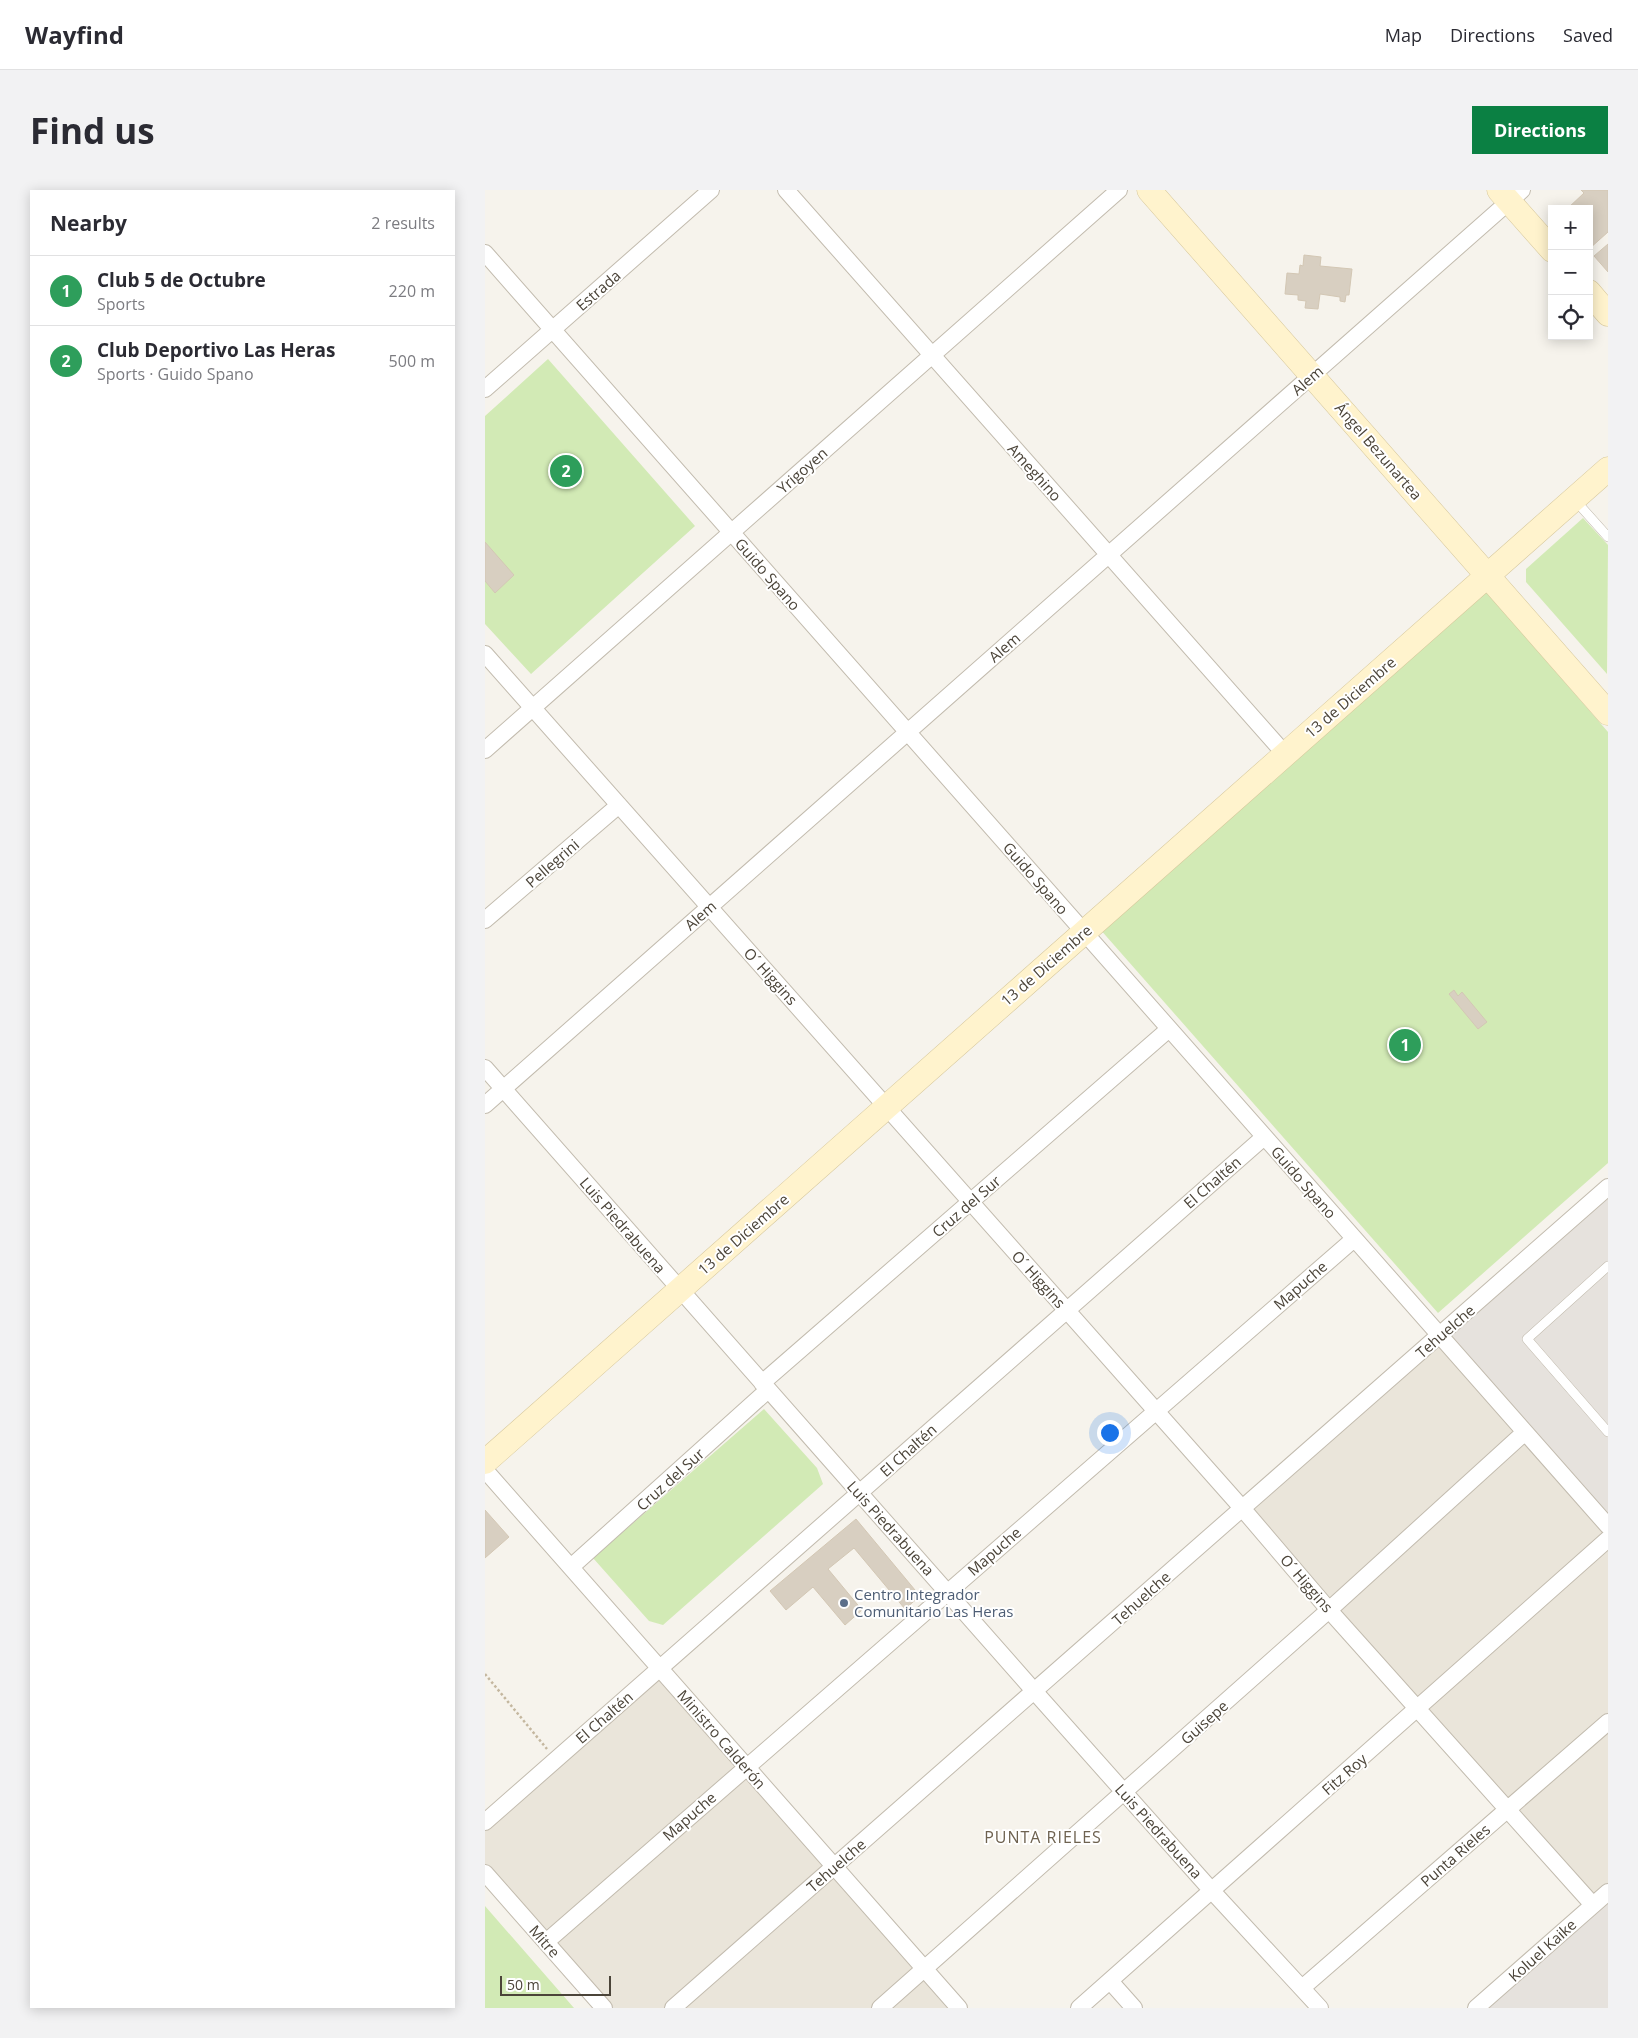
<!DOCTYPE html>
<meta charset="utf-8">
<style>
body{margin:0;font-family:"Open Sans",sans-serif;background:#f2f2f3;color:#2b2b33}
.controls{position:absolute;right:15px;top:15px;display:grid;overflow:hidden;border-radius:0px;box-shadow:0 2px 12px #0003}
.controls button{width:45px;height:45px;display:grid;place-items:center;padding:0;border:0;border-bottom:1px solid #e1e1e2;background:#fff;color:#2b2b33;font:25px sans-serif}
.scale{position:absolute;left:15px;bottom:12px;width:111px;box-sizing:border-box;padding-left:5px;border:2px solid #4b4439;border-top:0;font-size:14px;line-height:18px;white-space:nowrap;color:#4b4439;-webkit-text-stroke:4px #fff;paint-order:stroke}
.you{position:absolute;left:624px;top:1242px;width:18px;height:18px;margin:-12px;border:4px solid #fff;border-radius:50%;background:#1a73e8;box-shadow:0 0 0 8px #1a73e833}
.badge{display:grid;place-items:center;width:32px;height:32px;border-radius:50%;background:#0b8043;color:#fff;font-size:16px;font-weight:700}
.pin{position:absolute;translate:-50% -50%;border:2px solid #fff;box-shadow:0 1px 5px #0006}
.list{margin:0;padding:0;list-style:none}
h2{display:flex;justify-content:space-between;align-items:center;height:65px;margin:0;padding:0 20px;font-size:21px}
h2 small{font-size:16px;font-weight:400;color:#7c7c81}
.list li{display:grid;grid-template-columns:32px 1fr auto;gap:15px;align-items:center;box-sizing:border-box;height:70px;padding:0 20px;border-top:1px solid #e1e1e2}
.list b{display:block;font-size:19px;white-space:nowrap}
.list p{margin:0;font-size:16px;white-space:nowrap;color:#7c7c81}
.list em{font-size:16px;font-style:normal;color:#7c7c81}
.icon{flex:none;width:28px;height:28px;fill:none;stroke:currentColor;stroke-width:2;stroke-linecap:round;stroke-linejoin:round}
.map{position:relative;flex:none;width:1123px;height:1818px;overflow:hidden;border-radius:0px}
header{display:flex;align-items:center;gap:30px;box-sizing:border-box;height:70px;padding:0 25px;background:#fff;border-bottom:1px solid #e1e1e2}
header strong{font-size:24px}
nav{display:flex;gap:28px;margin-inline-start:auto;font-size:18px}
.intro{display:flex;align-items:center;justify-content:space-between;box-sizing:border-box;height:120px;padding:0 30px}
h1{margin:0;font-size:35px}
.button{padding:12px 22px;border-radius:0px;background:#0b8043;color:#fff;font-size:18px;font-weight:700}
main{display:flex;gap:30px;padding:0 30px}
aside{flex:1;background:#fff;border-radius:0px;box-shadow:0 2px 12px #0003}
.map>svg:first-child{display:block}
.residential{fill:#eae5da}
.industrial{fill:#e6e2dd}
.green{fill:#d2eab5}
.building{fill:#d8cfc1;stroke:#d3c7b4}
.lines{fill:none;stroke-linecap:round;stroke-linejoin:round}
.lane-casing{stroke:#c2bbae;stroke-width:10}
.street-casing{stroke:#c2bbae;stroke-width:18}
.secondary-casing{stroke:#d6c79b;stroke-width:25}
.path{stroke:#c4b79f;stroke-width:2.5;stroke-dasharray:2.5 2.5;stroke-linecap:butt}
.lane{stroke:#fff;stroke-width:9}
.street{stroke:#fff;stroke-width:16}
.secondary{stroke:#fff3cd;stroke-width:24}
.service-dot{fill:#5c6f8a;stroke:#fff;stroke-width:2}
.labels{text-anchor:middle;dominant-baseline:central;stroke-width:4;stroke-linejoin:round;paint-order:stroke}
.street-label{font-size:15px;fill:#4b4439;stroke:#fff}
.service-label{font-size:15px;fill:#4e5e75;stroke:#fff;text-anchor:start}
.neighbourhood-label{font-size:16px;letter-spacing:1px;fill:#6e6250;stroke:#fff}
</style>
<header>
<strong>Wayfind</strong>
<nav><a>Map</a><a>Directions</a><a>Saved</a></nav>
</header>
<div class="intro"><h1>Find us</h1><a class="button">Directions</a></div>
<main>
<aside>
<h2>Nearby<small>2 results</small></h2>
<ul class="list">
<li><span class="badge" style="background:#2e9e5b">1</span><div><b>Club 5 de Octubre</b><p>Sports</p></div><em>220 m</em></li>
<li><span class="badge" style="background:#2e9e5b">2</span><div><b>Club Deportivo Las Heras</b><p>Sports · Guido Spano</p></div><em>500 m</em></li>
</ul>
</aside>
<div class="map">
<svg width="1123" height="1818" viewBox="0 0 1123 1818">
<rect width="100%" height="100%" fill="#f6f3ec"/>
<!-- residential -->
<path class="residential" d="M954 1146 1123 1336V1702L1108 1715 757 1318Z
M175 1478 474 1818H119L0 1683V1632Z"/>
<!-- industrial -->
<path class="industrial" d="M1123 997V1336L954 1146Z
M1123 1702V1818H992Z"/>
<!-- green -->
<path class="green" d="M63 169 210 336 46 484 0 434V226Z
M1098 328 1123 355 1122 484 1041 392V379Z
M999 399 1123 542V973L953 1123 614 738Z
M279 1219 332 1278 338 1294 178 1435 164 1431 108 1368Z
M0 1716 89 1818H0Z"/>
<!-- building -->
<path class="building" d="M1096 0H1123V42L1104 59V19H1082L1099 3Z
M1123 54V82L1109 66Z
M819 65 836 67 835 76 867 79 864 105H861L860 112 855 111V107L835 104 833 119 820 118 821 111 813 110V105L800 104 802 83 814 84 815 75 818 76Z
M0 352 29 385 10 403 0 391Z
M969 800 973 806 977 802 1002 832 993 839 964 804Z
M0 1320 24 1347 0 1368Z
M371 1329 435 1406 420 1419 369 1358 343 1379 377 1420 360 1435 328 1397 301 1420 285 1401Z"/>
<g class="lines">
<defs>
<path id="lane" d="M1089 309 1123 347
M1123 1076 1042 1149 1123 1242"/>
<path id="street" d="M301 0 800 564
M0 63 1123 1336
M0 199 226 0
M0 464 757 1318 844 1420 1108 1715
M0 560 634 0
M0 730 134 615
M0 878 550 1502 727 1701 835 1818
M0 915 1037 0
M277 1193 684 839
M0 1280 474 1818
M86 1377 283 1200
M0 1632 779 947
M0 1683 119 1818
M61 1752 869 1049
M625 1791 649 1818
M817 1798 1123 1532
M188 1818 1123 997
M395 1818 844 1420 1040 1242
M594 1818 1123 1349
M991 1818 1123 1702"/>
<path id="secondary" d="M664 0 1123 523
M1014 0 1067 60
M1104 102 1123 124
M0 1272 1123 279"/>
</defs>
<!-- lane casing -->
<use href="#lane" class="lane-casing"/>
<!-- street casing -->
<use href="#street" class="street-casing"/>
<!-- secondary casing -->
<use href="#secondary" class="secondary-casing"/>
<!-- path -->
<path class="path" d="M0 1484 62 1559"/>
<!-- lane -->
<use href="#lane" class="lane"/>
<!-- street -->
<use href="#street" class="street"/>
<!-- secondary -->
<use href="#secondary" class="secondary"/>
</g>
<!-- markers -->
<circle class="service-dot" cx="359" cy="1413" r="5"/>
<g class="labels">
<!-- street labels -->
<g class="street-label">
<text transform="translate(113 100) rotate(-41)">Estrada</text>
<text transform="translate(822 190) rotate(-41)">Alem</text>
<text transform="translate(894 261) rotate(49)">Ángel Bezunartea</text>
<text transform="translate(317 280) rotate(-41)">Yrigoyen</text>
<text transform="translate(550 282) rotate(48)">Ameghino</text>
<text transform="translate(283 384) rotate(49)">Guido Spano</text>
<text transform="translate(519 457) rotate(-41)">Alem</text>
<text transform="translate(865 507) rotate(-41)">13 de Diciembre</text>
<text transform="translate(67 673) rotate(-41)">Pellegrini</text>
<text transform="translate(551 688) rotate(49)">Guido Spano</text>
<text transform="translate(215 725) rotate(-41)">Alem</text>
<text transform="translate(561 775) rotate(-41)">13 de Diciembre</text>
<text transform="translate(286 786) rotate(48)">O´ Higgins</text>
<text transform="translate(727 992) rotate(-41)">El Chaltén</text>
<text transform="translate(819 992) rotate(49)">Guido Spano</text>
<text transform="translate(481 1016) rotate(-41)">Cruz del Sur</text>
<text transform="translate(138 1035) rotate(49)">Luis Piedrabuena</text>
<text transform="translate(258 1044) rotate(-41)">13 de Diciembre</text>
<text transform="translate(554 1089) rotate(48)">O´ Higgins</text>
<text transform="translate(815 1095) rotate(-41)">Mapuche</text>
<text transform="translate(960 1141) rotate(-41)">Tehuelche</text>
<text transform="translate(423 1260) rotate(-42)">El Chaltén</text>
<text transform="translate(185 1289) rotate(-42)">Cruz del Sur</text>
<text transform="translate(406 1338) rotate(48)">Luis Piedrabuena</text>
<text transform="translate(509 1361) rotate(-41)">Mapuche</text>
<text transform="translate(822 1393) rotate(49)">O´ Higgins</text>
<text transform="translate(656 1408) rotate(-42)">Tehuelche</text>
<text transform="translate(119 1527) rotate(-41)">El Chaltén</text>
<text transform="translate(719 1532) rotate(-42)">Guisepe</text>
<text transform="translate(237 1549) rotate(49)">Ministro Calderón</text>
<text transform="translate(859 1584) rotate(-41)">Fitz Roy</text>
<text transform="translate(204 1626) rotate(-41)">Mapuche</text>
<text transform="translate(674 1641) rotate(48)">Luis Piedrabuena</text>
<text transform="translate(970 1665) rotate(-41)">Punta Rieles</text>
<text transform="translate(351 1675) rotate(-41)">Tehuelche</text>
<text transform="translate(60 1751) rotate(49)">Mitre</text>
<text transform="translate(1057 1760) rotate(-42)">Koluel Kaike</text>
</g>
<!-- service labels -->
<g class="service-label">
<text x="369" y="1404">Centro Integrador<tspan x="369" dy="17">Comunitario Las Heras</tspan></text>
</g>
<!-- neighbourhood labels -->
<g class="neighbourhood-label">
<text x="558" y="1647">PUNTA RIELES</text>
</g>
</g>
</svg>
<div class="controls">
<button>+</button>
<button>−</button>
<button><svg class="icon" aria-label="locate" viewBox="0 0 24 24"><circle cx="12" cy="12" r="6"/><path d="M12 2v4M12 18v4M2 12h4M18 12h4"/></svg></button>
</div>
<div class="scale">50 m</div>
<div class="you"></div>
<div class="pin badge" style="left:920px;top:855px;background:#2e9e5b">1</div>
<div class="pin badge" style="left:81px;top:281px;background:#2e9e5b">2</div>
</div>
</main>
